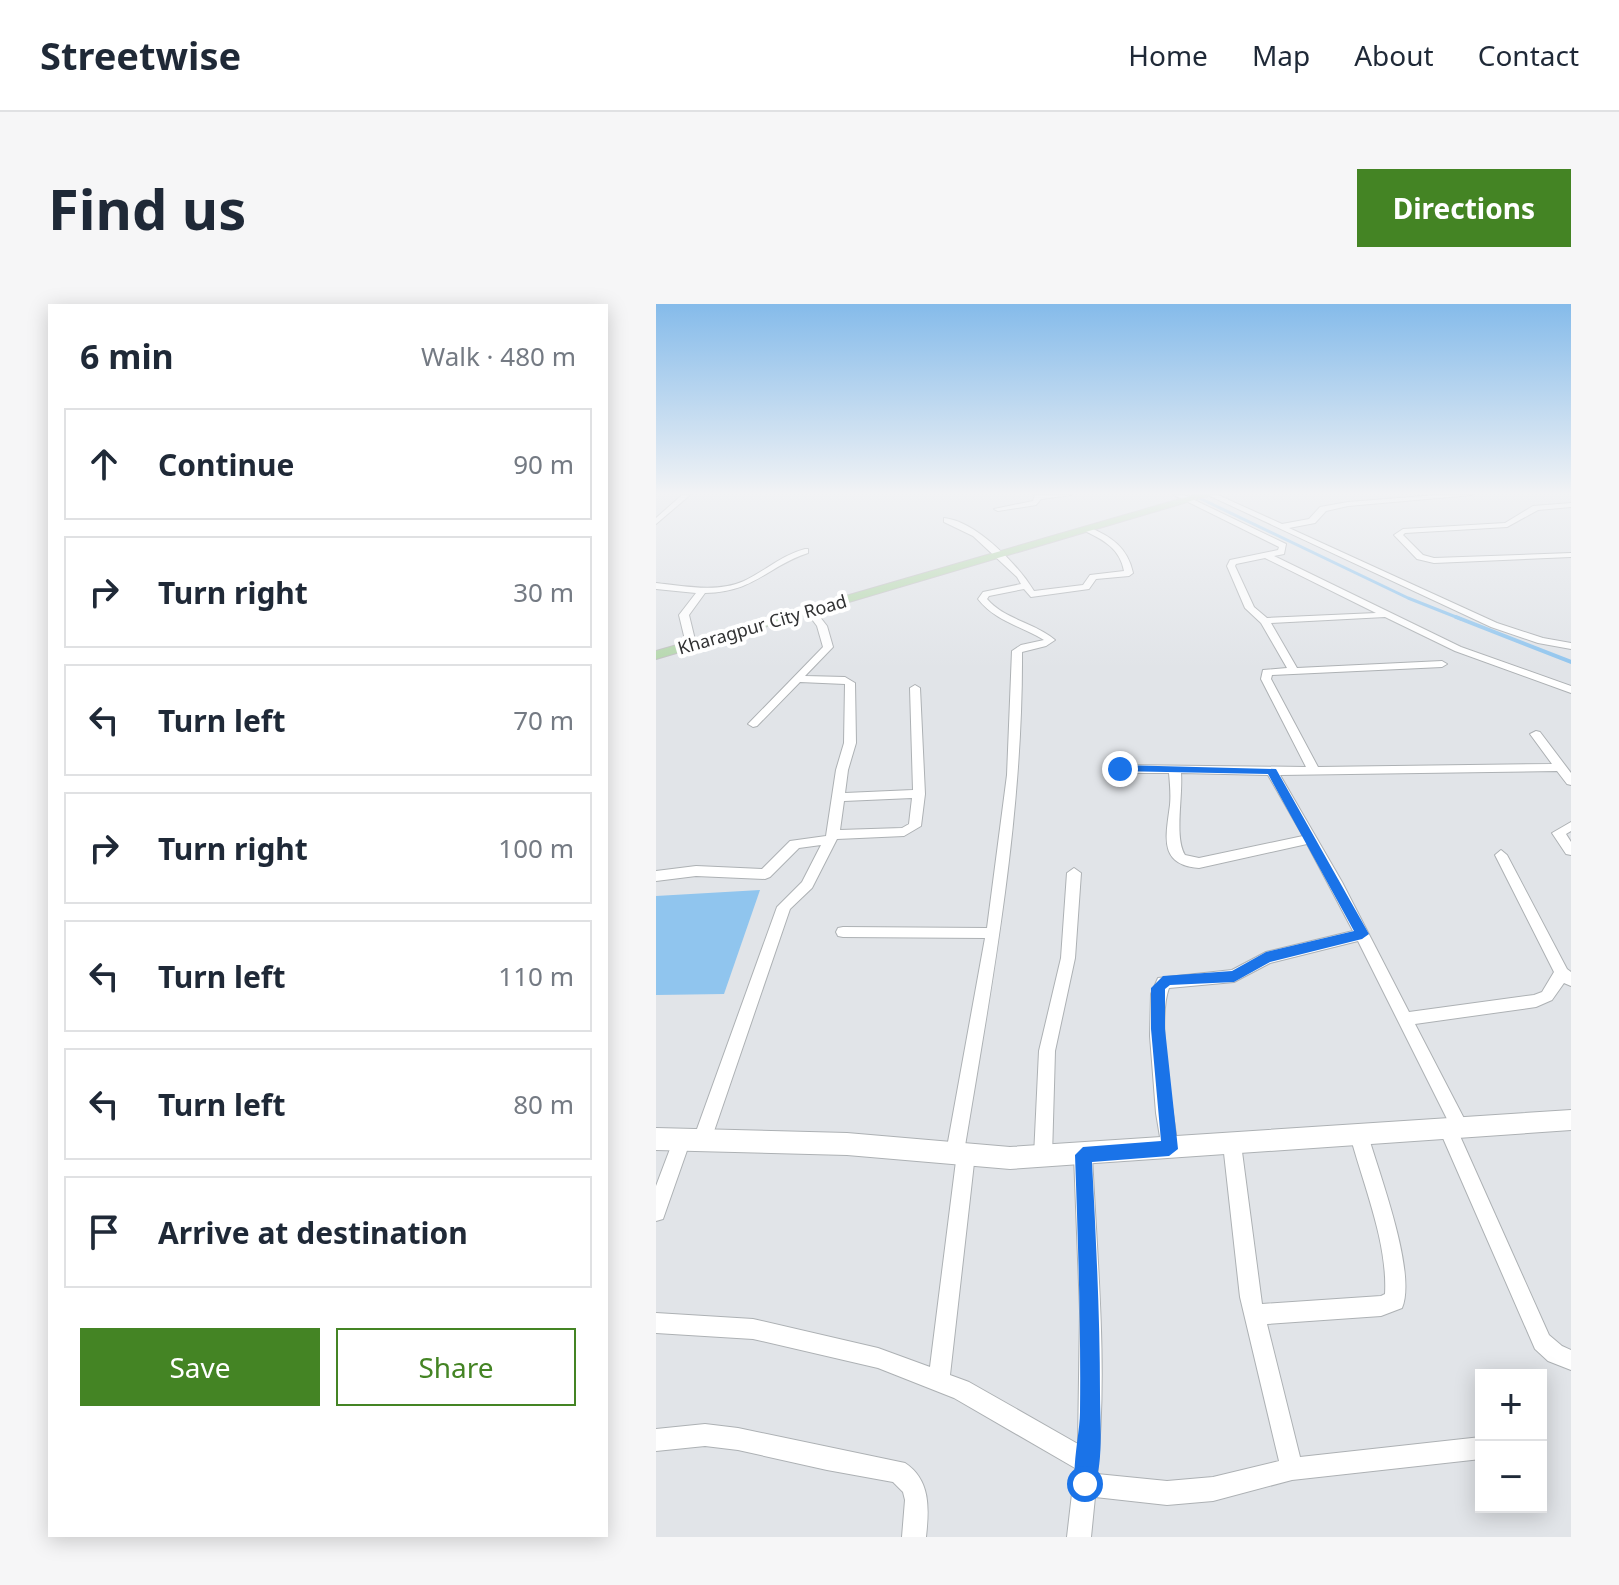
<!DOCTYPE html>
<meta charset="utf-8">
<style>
body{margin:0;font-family:"Noto Sans",sans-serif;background:#f6f6f7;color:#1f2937}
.controls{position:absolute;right:24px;bottom:24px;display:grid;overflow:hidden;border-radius:0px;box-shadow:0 4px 20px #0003}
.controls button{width:72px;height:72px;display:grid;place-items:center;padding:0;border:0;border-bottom:2px solid #e0e1e3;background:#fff;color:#1f2937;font:40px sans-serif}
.stop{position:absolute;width:24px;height:24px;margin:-18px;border:6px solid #1a73e8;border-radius:50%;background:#fff}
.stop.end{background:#1a73e8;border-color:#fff;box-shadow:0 2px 8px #0008}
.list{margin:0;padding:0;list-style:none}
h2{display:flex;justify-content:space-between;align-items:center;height:104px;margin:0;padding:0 32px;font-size:34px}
h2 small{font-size:26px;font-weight:400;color:#747a83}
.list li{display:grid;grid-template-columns:52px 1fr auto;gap:24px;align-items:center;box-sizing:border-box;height:112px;margin:0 16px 16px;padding:0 16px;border:2px solid #e0e1e3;border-radius:0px}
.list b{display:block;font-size:30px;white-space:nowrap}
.list em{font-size:26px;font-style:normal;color:#747a83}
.actions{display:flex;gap:16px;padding:24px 32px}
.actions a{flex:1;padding:18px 0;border:2px solid #448424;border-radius:0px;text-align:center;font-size:28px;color:#448424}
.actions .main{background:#448424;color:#fff}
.icon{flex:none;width:44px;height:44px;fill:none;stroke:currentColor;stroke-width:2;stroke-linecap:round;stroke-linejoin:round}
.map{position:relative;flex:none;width:915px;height:1233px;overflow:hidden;border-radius:0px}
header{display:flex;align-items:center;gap:48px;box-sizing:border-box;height:112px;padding:0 40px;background:#fff;border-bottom:2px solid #e0e1e3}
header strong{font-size:38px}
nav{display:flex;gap:44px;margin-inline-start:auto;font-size:28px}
.intro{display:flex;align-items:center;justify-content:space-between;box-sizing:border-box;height:192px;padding:0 48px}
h1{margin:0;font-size:56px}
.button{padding:20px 36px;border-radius:0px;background:#448424;color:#fff;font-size:28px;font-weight:700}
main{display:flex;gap:48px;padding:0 48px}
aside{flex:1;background:#fff;border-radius:0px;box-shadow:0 4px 20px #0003}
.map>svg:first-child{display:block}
.water{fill:#90c5ee}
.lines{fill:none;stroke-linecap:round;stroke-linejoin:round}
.stream-far1{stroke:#90c5ee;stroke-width:3}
.stream{stroke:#90c5ee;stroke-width:4}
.street-casing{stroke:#adb1b4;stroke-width:2}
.secondary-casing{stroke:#adb1b4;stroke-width:2}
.primary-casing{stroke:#c1c1c2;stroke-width:2}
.street{fill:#fff;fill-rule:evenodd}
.secondary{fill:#fff;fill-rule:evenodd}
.primary{fill:#b5d7ad;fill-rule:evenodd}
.route{fill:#1a73e8}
.labels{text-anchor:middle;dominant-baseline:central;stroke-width:8;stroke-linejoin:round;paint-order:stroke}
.far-street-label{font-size:18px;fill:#303132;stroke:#fff}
</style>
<header>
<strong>Streetwise</strong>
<nav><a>Home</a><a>Map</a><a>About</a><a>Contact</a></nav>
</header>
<div class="intro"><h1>Find us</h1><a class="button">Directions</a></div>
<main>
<aside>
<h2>6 min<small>Walk · 480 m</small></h2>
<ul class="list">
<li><svg class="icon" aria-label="ahead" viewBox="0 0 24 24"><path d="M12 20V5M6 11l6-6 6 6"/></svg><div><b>Continue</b></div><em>90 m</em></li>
<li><svg class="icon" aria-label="right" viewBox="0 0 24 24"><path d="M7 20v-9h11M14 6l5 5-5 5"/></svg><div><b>Turn right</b></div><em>30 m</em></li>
<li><svg class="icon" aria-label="left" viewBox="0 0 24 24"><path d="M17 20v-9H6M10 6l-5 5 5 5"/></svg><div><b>Turn left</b></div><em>70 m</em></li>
<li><svg class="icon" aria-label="right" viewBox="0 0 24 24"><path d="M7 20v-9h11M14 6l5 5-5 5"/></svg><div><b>Turn right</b></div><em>100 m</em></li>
<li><svg class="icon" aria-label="left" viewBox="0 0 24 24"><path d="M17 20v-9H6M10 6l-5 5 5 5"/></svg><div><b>Turn left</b></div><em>110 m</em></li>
<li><svg class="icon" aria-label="left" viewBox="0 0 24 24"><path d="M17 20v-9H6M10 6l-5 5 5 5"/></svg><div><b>Turn left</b></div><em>80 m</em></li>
<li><svg class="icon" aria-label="arrive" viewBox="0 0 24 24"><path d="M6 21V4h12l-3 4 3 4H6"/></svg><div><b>Arrive at destination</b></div></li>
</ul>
<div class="actions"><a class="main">Save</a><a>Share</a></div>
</aside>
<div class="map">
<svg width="915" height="1233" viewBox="0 0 915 1233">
<rect width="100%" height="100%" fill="#e1e4e8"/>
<!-- water -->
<path class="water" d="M104 586 68 690 0 691V592Z"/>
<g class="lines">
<!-- stream-far1 -->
<path class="stream-far1" d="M537 191 752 294 805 315"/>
<!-- stream -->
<path class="stream" d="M800 313 915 358"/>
<defs>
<path id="street" d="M26 191H34L0 220V214Z
M379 191H415L385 195 380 201 342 207 338 205 377 197Z
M518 191H528L630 240 628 250 618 252 805 343 915 382V389L799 347 729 313 615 319 641 364 786 357 791 360 786 363 616 371 615 375 662 463 896 460 874 430 880 427 884 428 915 469V481L911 480 901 467 624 471 686 578 753 708 878 691 886 688 898 668 839 551 845 546 851 551 911 665 915 668V682L908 679 896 696 880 703 759 720 813 824 810 830 804 832 893 1031 906 1042 915 1046V1066L892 1057 879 1045 783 825 786 819 792 817 702 637 614 659 578 678 513 684C500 720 517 805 522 845L519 851 513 853 507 851 500 809 494 732 495 690 502 674 576 666 610 648 697 627 651 540 543 564C502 561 510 532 514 501 515 491 514 480 513 469H464L458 465 464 461 650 463 605 375 607 366 631 364 605 319 589 304 571 262 574 256 622 246 623 243ZM609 254 720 309 611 314 598 303 579 262 580 260ZM525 469 612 471 647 532 543 554 529 551C518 534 527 492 525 469Z
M552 191H562L626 220 653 215 664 203 692 198 781 191H816L692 202 670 207 659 219 633 224 841 319 887 334 915 339V345L882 339 835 323Z
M915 199V203L882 206 851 223 749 229 747 231 767 251 778 254 915 249V253L778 259 761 255 738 231 747 225 849 219 877 202Z
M288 214C320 217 362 261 378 287L427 281 434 271 468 267C464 245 448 236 429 227L428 225 432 223C455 232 472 244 477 269L473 272 440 275 433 285 375 293 368 285 333 292 331 295C349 316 378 318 399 336L390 342 366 348C367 515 336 678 309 842L316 844 319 850 294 1071 313 1078 422 1140 424 1007 418 851 421 845 427 843 433 845 436 851C441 957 452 1064 441 1170L511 1177 557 1173 623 1157 584 993 567 840 570 834 576 832 582 834 585 840 606 1000 725 992 729 990C732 939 707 880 694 831L697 825 703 823 709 825 712 831C723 869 761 969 746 1004L725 1012 611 1020 644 1153 825 1133V1155L636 1176 557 1197 511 1201 439 1193 435 1233H411L419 1164 298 1094 222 1064 97 1035 0 1029V1009L97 1015 222 1044 274 1063 300 857 293 855 290 849 329 634 187 633 182 632 180 628 182 624 187 623 331 624 351 471 356 347 365 341 388 336C365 322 339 317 322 295L327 288 365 280 361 273 317 232 288 218Z
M149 245H152V249C110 263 99 288 49 289L33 311 40 340 38 342 30 340 23 311 40 289 0 285V279C28 282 61 289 88 277 109 267 126 251 149 245Z
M151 304H157L171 322 177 343 149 372 189 373 199 379 200 439 192 466 189 489 257 486 254 384 259 381 264 384 269 490 265 522 248 532 181 535 156 584 134 605 55 836 52 842 46 844 40 842 37 836 121 603 146 578 165 541 143 544 114 573 109 575 40 572 0 577V567L40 562 106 565 134 537 170 532 180 466 188 439 189 380 144 378 101 422 97 423 92 420 167 343 161 322 149 306ZM256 494 253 520 246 524 184 526 188 497Z
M915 518V527L910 530 915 538V551L910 550 896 529Z
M418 564 425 569 419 654 399 747 396 852 393 858 387 860 381 858 378 852 383 747 405 654 411 569Z
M26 827 32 829 35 835 7 915 0 917V882L20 829Z
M49 1120 82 1124 249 1159C275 1176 273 1205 270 1233H246L249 1196 247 1188 237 1178 171 1166 82 1146 49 1142 0 1147V1125Z"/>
<path id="secondary" d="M915 806V826L354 865 191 851 0 846V824L191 829 354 843Z"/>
<path id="primary" d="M538 191H555L0 355V347Z"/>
</defs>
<!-- street casing -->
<use href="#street" class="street-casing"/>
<!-- secondary casing -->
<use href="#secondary" class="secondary-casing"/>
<!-- primary casing -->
<use href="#primary" class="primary-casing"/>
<!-- street -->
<use href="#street" class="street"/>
<!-- secondary -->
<use href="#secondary" class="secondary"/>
<!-- primary -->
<use href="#primary" class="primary"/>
</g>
<!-- sky -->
<linearGradient id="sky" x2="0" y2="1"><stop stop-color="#85bbea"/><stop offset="0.52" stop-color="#f2f3f5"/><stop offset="1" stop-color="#f2f3f5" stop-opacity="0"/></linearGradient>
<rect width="915" height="364" fill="url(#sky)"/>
<!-- route -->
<path class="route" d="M464 461 620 465 713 630 706 635 614 658 578 678 514 681 509 685V725L522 845 513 852 436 858C440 935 444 1013 444 1090 444 1120 448 1159 437 1187L429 1190 421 1187C414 1170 424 1129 424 1108 425 1022 422 937 419 851L427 843 505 837 495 725V684L507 672 576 667 610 648 698 627 612 470 460 467V462Z"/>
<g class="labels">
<!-- far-street labels -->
<g class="far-street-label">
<text transform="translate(106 320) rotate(-16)">Kharagpur City Road</text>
</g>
</g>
</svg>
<div class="controls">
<button>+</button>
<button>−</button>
</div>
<div class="stop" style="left:429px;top:1180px"></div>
<div class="stop end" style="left:464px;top:465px"></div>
</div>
</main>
